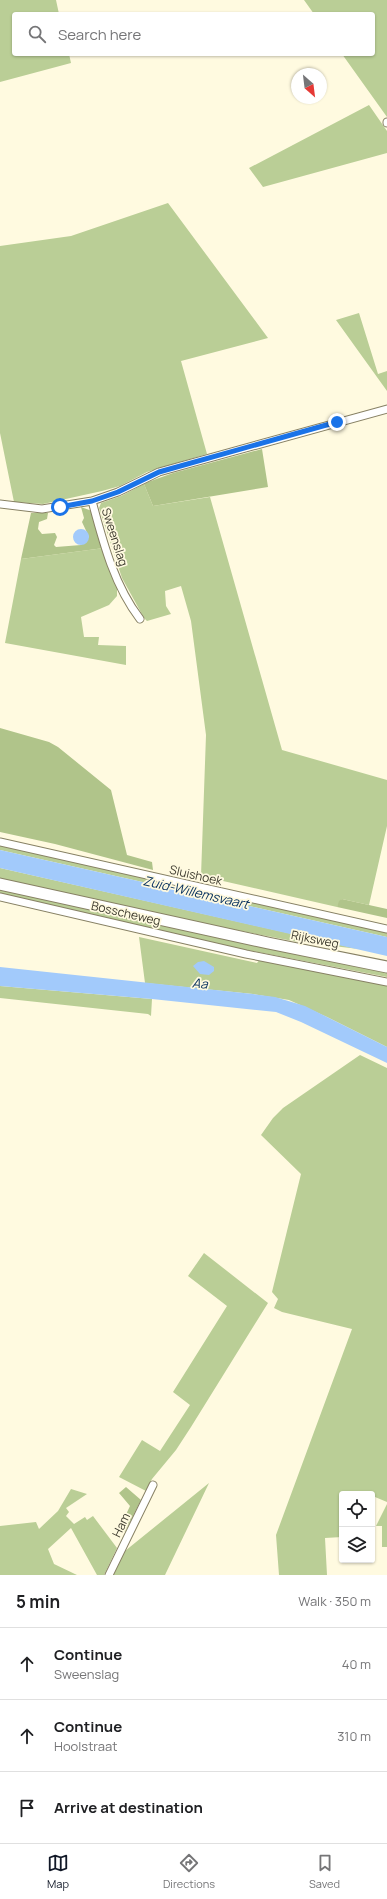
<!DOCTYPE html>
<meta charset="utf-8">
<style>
body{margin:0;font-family:Manrope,sans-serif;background:#f6f6f6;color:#202124}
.controls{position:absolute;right:12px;bottom:12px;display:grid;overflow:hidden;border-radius:4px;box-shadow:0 1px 3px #0004}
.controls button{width:36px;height:36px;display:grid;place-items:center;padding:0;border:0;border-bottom:1px solid #e0e0e0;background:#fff;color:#202124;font:20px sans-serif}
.compass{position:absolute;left:291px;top:68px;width:36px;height:36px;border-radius:50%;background:#fff;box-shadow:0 1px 3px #0004;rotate:152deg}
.stop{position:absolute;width:12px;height:12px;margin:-9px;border:3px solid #1a73e8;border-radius:50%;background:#fff}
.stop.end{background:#1a73e8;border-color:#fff;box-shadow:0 1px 4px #0008}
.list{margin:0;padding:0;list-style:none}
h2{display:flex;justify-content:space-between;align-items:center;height:52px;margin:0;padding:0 16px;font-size:17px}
h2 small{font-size:13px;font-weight:400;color:#757577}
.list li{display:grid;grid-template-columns:26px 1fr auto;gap:12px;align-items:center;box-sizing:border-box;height:72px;padding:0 16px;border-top:1px solid #e0e0e0}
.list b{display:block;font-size:15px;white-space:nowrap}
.list p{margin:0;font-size:13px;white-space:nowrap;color:#757577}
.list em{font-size:13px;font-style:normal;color:#757577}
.icon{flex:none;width:22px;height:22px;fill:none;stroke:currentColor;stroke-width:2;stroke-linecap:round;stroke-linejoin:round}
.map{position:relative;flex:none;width:387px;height:1575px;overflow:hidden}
.search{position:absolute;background:#fff;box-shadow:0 1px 3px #0004;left:12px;right:12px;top:12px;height:44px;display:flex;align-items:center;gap:10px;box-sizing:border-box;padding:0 14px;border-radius:4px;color:#757577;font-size:15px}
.sheet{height:268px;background:#fff}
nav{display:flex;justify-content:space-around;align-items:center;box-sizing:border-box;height:56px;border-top:1px solid #e0e0e0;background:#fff;font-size:11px;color:#757577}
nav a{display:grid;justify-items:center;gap:2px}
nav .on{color:#111827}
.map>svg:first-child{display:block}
.green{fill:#bace96}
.forest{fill:#b0c48a}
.water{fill:#a2cafb}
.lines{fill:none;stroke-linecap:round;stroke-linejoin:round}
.street-casing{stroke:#878164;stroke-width:9}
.primary-casing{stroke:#878164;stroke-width:13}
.street{stroke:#fff;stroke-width:7}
.primary{stroke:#fff;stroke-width:11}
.route{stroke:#1a73e8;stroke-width:5}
.labels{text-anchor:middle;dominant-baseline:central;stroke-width:3.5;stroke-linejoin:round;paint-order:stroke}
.street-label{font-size:12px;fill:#3d3a2e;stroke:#fffae0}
.water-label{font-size:13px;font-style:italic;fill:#0c3561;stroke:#fffae0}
</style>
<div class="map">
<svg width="387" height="1575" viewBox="0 0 387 1575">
<rect width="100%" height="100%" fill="#fffae0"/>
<!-- green -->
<path class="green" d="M0 0H56L59 14H14V54H69L71 63 0 82Z
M304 0H387V117L342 54H373V14H314Z
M369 105 387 131V153L263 187 249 168Z
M168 203 268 338 181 361 207 454 147 472 120 486 102 491 43 504 14 502 0 433V246L71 236Z
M359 313 378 374 387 371V391L336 320Z
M144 484 153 506 210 497 282 750 387 780V826L369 905 342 899 337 907 201 876 206 735 191 621 181 586 165 591 166 606 171 614 147 621 144 618 122 578 99 508 101 503 121 496Z
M104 548 117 587V596L109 605 81 617 84 637H99L98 645 126 646V665L5 643 21 559Z
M0 845 387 931V937L0 850Z
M0 868 359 949 298 942 221 927 0 879Z
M0 886 387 970V977L232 947 0 893Z
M139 937 257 963 260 959 387 980V1047L327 1017 289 1000 253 994 145 983Z
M0 986 152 999 151 1016 148 1014 0 998Z
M360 1055 387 1068V1502L375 1497 372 1504V1494H342V1537L325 1538 327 1575H279L276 1535 352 1329 282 1312 274 1308 278 1299 272 1292 301 1174 261 1135 273 1118 283 1108Z
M204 1253 268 1303 191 1427 176 1450 152 1479 146 1491 119 1477 142 1440 160 1451 190 1405 173 1392 227 1306 188 1276Z
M209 1483 165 1575H113L125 1551Z
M71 1489 87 1494 66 1508 69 1512 66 1516 74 1524 85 1517 87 1520 93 1516 117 1548 104 1575H97L71 1528 48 1549 54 1564 77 1575H0V1526L36 1522 39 1529 58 1511Z
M387 1504V1547H382V1526H376Z"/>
<!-- forest -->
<path class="forest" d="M262 449 268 487 153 506 144 484 148 482 173 473Z
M81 507 92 511 104 548 21 559 31 513H48L47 519 39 522 38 529 42 534 55 533 57 537 54 545 56 547 81 545 89 537 82 522 84 518Z
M0 728 49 742 58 747 111 790 127 855 152 862 153 870 55 844 0 832Z
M342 899 387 909V918L337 907 339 901Z
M126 1487 141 1500 125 1532 121 1525 130 1506 119 1493Z"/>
<!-- water -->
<path class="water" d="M73 537a8 8 0 1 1 16 0a8 8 0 1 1-16 0Z
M0 850 387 937V956L0 868Z
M204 961 214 967V971L209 975 200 974 193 966 198 962Z
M0 967 253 994 275 997 305 1006 387 1047V1063L301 1022 276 1012 152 999 0 986Z"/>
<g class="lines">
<defs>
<path id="street" d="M387 122V123
M92 501C103 542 114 585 140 619
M0 504 42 509 92 501 118 492 159 472 387 409
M0 842 387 929
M0 897 246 954 387 982
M109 1575 153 1485"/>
<path id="primary" d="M0 884 268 943 387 967"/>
</defs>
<!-- street casing -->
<use href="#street" class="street-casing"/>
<!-- primary casing -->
<use href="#primary" class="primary-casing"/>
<!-- street -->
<use href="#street" class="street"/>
<!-- primary -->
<use href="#primary" class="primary"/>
</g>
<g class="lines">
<!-- route -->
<path class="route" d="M60 507 92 501 118 492 159 472 337 422"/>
</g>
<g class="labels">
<!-- street labels -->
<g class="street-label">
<text transform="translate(115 537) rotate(72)">Sweenslag</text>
<text transform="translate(196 875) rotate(13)">Sluishoek</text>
<text transform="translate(126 913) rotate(13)">Bosscheweg</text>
<text transform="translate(315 939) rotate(11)">Rijksweg</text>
<text transform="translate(121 1525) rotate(-64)">Ham</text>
</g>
<!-- water labels -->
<g class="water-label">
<text transform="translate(196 892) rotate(13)">Zuid-Willemsvaart</text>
<text transform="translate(200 983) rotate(6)">Aa</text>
</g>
</g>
</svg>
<div class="controls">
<button><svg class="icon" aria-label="locate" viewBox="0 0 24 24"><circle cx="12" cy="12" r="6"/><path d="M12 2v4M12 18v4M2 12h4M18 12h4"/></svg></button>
<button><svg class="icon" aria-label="layers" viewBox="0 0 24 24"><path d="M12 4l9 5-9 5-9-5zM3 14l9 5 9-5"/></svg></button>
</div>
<svg class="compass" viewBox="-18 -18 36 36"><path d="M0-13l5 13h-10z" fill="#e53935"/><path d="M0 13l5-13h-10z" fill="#757577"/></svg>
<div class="stop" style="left:60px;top:507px"></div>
<div class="stop end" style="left:337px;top:422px"></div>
<div class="search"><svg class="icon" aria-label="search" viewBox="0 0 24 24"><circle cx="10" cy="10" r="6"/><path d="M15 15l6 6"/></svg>Search here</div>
</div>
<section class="sheet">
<h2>5 min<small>Walk · 350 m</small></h2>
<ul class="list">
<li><svg class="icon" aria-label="ahead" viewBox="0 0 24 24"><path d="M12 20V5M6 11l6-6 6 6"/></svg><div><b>Continue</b><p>Sweenslag</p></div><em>40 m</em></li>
<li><svg class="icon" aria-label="ahead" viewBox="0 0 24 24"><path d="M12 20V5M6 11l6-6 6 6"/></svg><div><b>Continue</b><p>Hoolstraat</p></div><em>310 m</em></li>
<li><svg class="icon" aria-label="arrive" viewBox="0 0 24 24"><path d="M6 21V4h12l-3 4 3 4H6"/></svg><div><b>Arrive at destination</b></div></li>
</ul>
</section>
<nav>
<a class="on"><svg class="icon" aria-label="map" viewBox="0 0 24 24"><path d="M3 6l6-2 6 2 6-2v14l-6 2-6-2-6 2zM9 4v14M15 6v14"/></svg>Map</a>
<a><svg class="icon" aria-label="directions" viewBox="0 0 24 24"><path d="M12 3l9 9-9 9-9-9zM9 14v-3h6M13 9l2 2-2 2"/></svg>Directions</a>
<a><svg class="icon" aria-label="saved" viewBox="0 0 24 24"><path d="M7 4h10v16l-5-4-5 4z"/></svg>Saved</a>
</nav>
